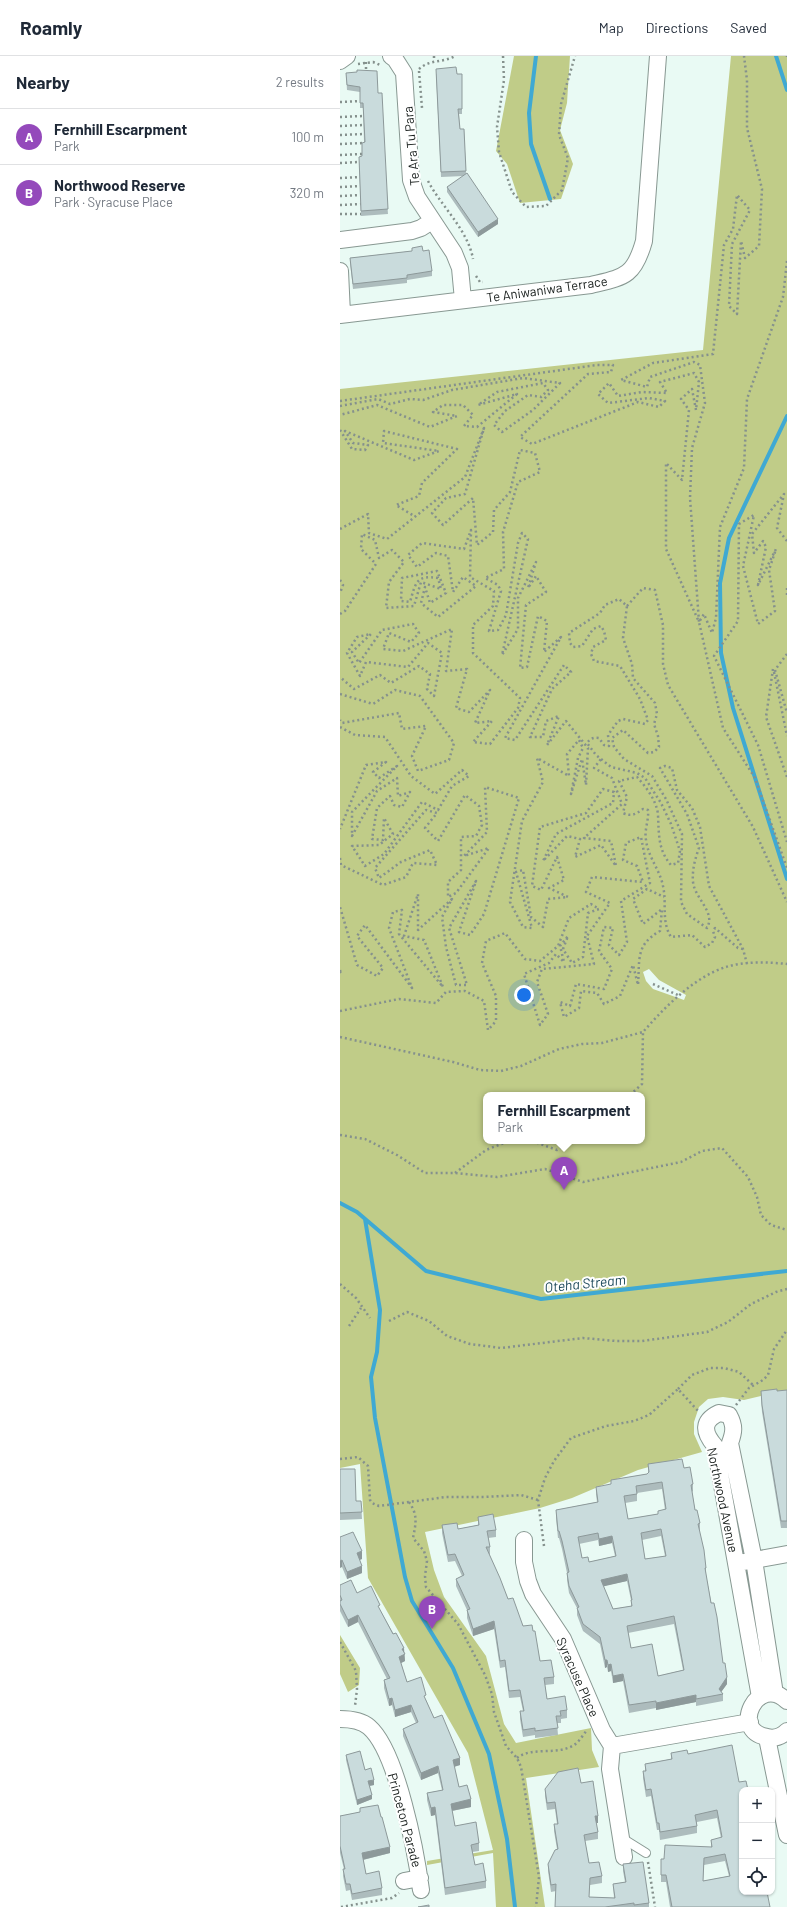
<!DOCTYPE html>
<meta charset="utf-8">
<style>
body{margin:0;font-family:Barlow,sans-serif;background:#f6f6f7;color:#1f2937}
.controls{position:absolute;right:12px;bottom:12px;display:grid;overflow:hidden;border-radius:8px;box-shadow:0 1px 3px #0004}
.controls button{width:36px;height:36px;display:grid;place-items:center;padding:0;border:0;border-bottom:1px solid #e0e1e3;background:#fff;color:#1f2937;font:20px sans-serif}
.you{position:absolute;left:184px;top:939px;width:14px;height:14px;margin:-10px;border:3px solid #fff;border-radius:50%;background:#1a73e8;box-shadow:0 0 0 6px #1a73e833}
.badge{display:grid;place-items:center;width:26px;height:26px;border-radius:50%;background:#9449bb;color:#fff;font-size:13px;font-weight:700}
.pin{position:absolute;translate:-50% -33px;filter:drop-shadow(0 1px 2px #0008)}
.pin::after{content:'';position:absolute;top:21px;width:14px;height:12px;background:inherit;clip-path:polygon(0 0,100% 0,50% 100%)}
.popup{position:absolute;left:143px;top:1036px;width:162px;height:52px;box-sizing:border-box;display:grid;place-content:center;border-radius:8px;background:#fff;filter:drop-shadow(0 1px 3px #0005);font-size:13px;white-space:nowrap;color:#747a83}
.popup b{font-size:15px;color:#1f2937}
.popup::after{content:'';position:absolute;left:50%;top:100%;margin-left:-8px;border:8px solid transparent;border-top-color:#fff}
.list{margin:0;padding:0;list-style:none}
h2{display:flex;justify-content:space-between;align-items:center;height:52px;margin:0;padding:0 16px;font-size:17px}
h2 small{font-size:13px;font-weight:400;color:#747a83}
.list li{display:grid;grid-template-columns:26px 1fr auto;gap:12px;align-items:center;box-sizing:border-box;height:56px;padding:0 16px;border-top:1px solid #e0e1e3}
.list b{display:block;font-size:15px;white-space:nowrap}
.list p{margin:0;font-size:13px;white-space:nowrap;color:#747a83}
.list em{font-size:13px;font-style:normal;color:#747a83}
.icon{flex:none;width:22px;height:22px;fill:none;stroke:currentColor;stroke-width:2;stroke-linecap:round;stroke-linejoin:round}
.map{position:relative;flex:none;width:447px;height:1851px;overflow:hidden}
header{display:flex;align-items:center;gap:24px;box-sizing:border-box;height:56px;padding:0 20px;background:#fff;border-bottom:1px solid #e0e1e3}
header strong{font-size:19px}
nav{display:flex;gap:22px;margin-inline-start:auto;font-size:14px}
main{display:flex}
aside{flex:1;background:#fff}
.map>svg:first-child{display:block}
.green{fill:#c0cc88;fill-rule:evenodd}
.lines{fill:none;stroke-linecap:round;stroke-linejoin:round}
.stream{stroke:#3fa9d3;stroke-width:4}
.service-casing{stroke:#889892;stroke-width:10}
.minor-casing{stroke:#889892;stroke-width:18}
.path{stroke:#85918d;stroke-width:2.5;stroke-dasharray:2 3;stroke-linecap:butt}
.service{stroke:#fff;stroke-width:8}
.minor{stroke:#fff;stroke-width:16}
.wall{fill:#adbcbd;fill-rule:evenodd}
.shaded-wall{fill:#8d999a}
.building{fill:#c9dbdc;stroke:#8d999a;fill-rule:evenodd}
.labels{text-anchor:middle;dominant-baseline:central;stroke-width:4;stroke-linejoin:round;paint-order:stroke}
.street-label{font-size:13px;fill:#151b19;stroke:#fff}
.water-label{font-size:14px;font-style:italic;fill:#1b4759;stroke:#fff}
</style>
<header>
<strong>Roamly</strong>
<nav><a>Map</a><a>Directions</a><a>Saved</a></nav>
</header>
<main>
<aside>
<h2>Nearby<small>2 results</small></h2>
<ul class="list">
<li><span class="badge">A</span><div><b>Fernhill Escarpment</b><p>Park</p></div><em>100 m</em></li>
<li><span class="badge">B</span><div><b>Northwood Reserve</b><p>Park · Syracuse Place</p></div><em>320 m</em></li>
</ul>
</aside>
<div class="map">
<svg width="447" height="1851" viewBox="0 0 447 1851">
<rect width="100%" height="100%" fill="#e9faf4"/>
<!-- green -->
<path class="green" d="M174 0H230L227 47 220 74 233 108 221 143 180 147 167 108 156 95Z
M391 0H447V1334L404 1344 383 1341 368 1343 359 1351 354 1366V1378L362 1396 298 1414 232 1442 200 1452 85 1476 94 1514 104 1541 146 1600 164 1668 176 1687 251 1672 252 1694 259 1711 186 1722 205 1851H156L153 1797 87 1809V1805L153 1794 128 1697 28 1522 20 1408 0 1412V333L363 294ZM309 913 319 924 346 939 344 944 313 933 306 925 303 916ZM146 1039H302V1085H146Z
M0 1579 20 1612 19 1629 8 1636 0 1618Z"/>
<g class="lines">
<!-- stream -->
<path class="stream" d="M196 0 189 57 191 88 210 143
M436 0 447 34
M447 360 389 482 380 527 381 597 393 652 447 823
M0 1147 17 1156 86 1215 201 1243 447 1215
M25 1163 40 1254 37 1296 31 1321 35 1362 65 1521 72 1545 113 1612 149 1698 167 1783 175 1851"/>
<defs>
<path id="service" d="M282 1782 306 1797"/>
<path id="minor" d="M51 0 55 3 64 17 71 124 77 141 114 197 120 212 123 244
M0 5 7 0
M0 184 72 175 81 172 92 165
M0 215 2 258
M0 259 251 229C284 221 294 221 304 185L318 0
M184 1484V1506L188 1525 193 1538 223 1583 262 1674 272 1690 270 1713 284 1801
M404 1506 447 1498
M420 1641 375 1390C363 1376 362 1365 379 1357L389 1359C395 1370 394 1376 390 1387L414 1504 435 1638
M447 1645C418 1617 389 1675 427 1681 435 1683 442 1680 447 1675
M0 1663C10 1663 21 1664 29 1671 57 1695 76 1796 81 1834
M427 1682 447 1779
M272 1690 410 1666
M64 1825 80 1822"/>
</defs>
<!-- service casing -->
<use href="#service" class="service-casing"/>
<!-- minor casing -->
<use href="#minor" class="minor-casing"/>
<!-- path -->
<path class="path" d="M94 0V4
M163 0 164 24 157 71 159 96 172 136 186 151 206 150 222 134 228 102 219 79 221 48 235 0
M447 0V1
M26 6V17
M18 8 33 6 40 9
M79 13C90 3 103 7 115 0
M79 15 82 52
M0 46 20 45
M0 61 23 60
M0 70 24 69
M0 79 24 78
M0 88 24 87
M0 99 22 98
M0 107 19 106
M0 122 20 121
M88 125C101 150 128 174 133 203
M0 131 20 130
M0 140 20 139
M0 149 21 148
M0 158H21
M447 205 443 241 407 343 404 412 380 471 376 562 372 577 364 558 359 566 383 672 415 722 447 812
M136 220 140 226H143
M0 345 257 309H273L271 316 248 318 180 381 192 388 298 346 319 351 325 345 309 342 268 347 258 338 269 327 278 340 302 336 327 337 320 326 354 317 359 326 356 354 352 333 341 343 349 354 342 424 326 407V493L359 566 350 442 352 392 365 347 360 309 354 306 310 321 307 331 281 324 313 307 373 298 384 189 393 173 397 139 410 154 392 188 389 250 397 258 401 185 405 202 419 190 422 133 407 72V24L404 0
M0 350 38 343 50 348 70 343 83 344 112 334 183 322 220 327 193 354 162 376 154 369 165 355 188 339 201 341 208 334 203 327 157 336 138 349 177 338 137 371 124 370 133 359 123 349H103L93 356 117 360 90 371 37 349 0 359
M0 374 12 393 25 394 28 389 13 387 5 375 74 404 99 395 43 387 44 375 117 393 82 427 79 440 56 449 74 460
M0 473 28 458 29 477 47 483 125 421 144 372 125 438 106 442 92 457 103 469 133 442 137 489 153 476 154 454 170 436 180 394 195 397 200 416 178 426 163 476 164 513 145 522 158 529 161 535 149 575 158 574 166 559 178 487 182 477 188 483 162 599 178 573V542L196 506 188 532 196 520 206 536 186 549 180 612 187 611 198 560 207 565 204 596 221 581 165 682 175 684 224 609 231 616 212 633 190 681H203L206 665 219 660 207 689 226 665 248 692 246 729 242 703 231 738 238 702 243 692 239 684 227 698 229 720 197 702 203 726 182 765 170 846 183 871 192 872 176 816 183 814 191 861 203 871 208 843 228 841 209 832 224 824 217 801 201 834 192 830 200 771 246 757 263 733 274 736 273 747 216 778 203 805 227 780 240 783 235 801 261 789 276 810 271 785 244 782 282 748 272 722 254 712 261 703
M447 485 437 472 444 438 412 478 414 497 423 485 426 491 418 529 436 493 429 514 435 555 418 568 403 510 414 459 399 468 398 565 374 600 418 689 447 786
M0 524 3 529 0 537
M447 532V540
M287 550 303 532 315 534 323 569V608L328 629 413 771 447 846
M0 558 5 555 36 508 21 493 22 478 35 484 39 502 52 494 64 506 49 526 46 552 74 550 81 526 101 533 98 522C76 519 76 526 70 546L61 545 62 522 97 515 106 537 90 547 85 531 81 547 98 561 136 530 123 521 113 536 108 500 96 497 77 511 68 499 82 487 124 493 131 474 130 521 154 535 153 550 133 569V597L180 642 178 652 150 688 133 686 152 665 135 667 150 634 129 656 116 652 127 613 106 615 112 573 63 595 43 593 49 577 71 586 79 577 73 568 42 574 19 607 12 596 31 578 17 581 7 597 20 620 26 606 68 611 88 587 102 597 94 640 87 633 90 618 79 610 51 627 40 619 14 633 0 621
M447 598 435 614 447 657
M433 613 426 661 447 721
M434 616 447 680
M0 638 33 648 55 634 80 640 114 687 109 704 78 715 72 700 86 670 62 673 59 657 2 667 0 664
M0 671 15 679 45 681 71 720 95 738 122 714 129 720 112 730 98 754 82 746 44 798 25 810 12 790 39 789 53 778 44 762 43 784 32 783 37 752 50 740 54 749 62 751 70 736 58 740 57 722 37 735 12 780V756L57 710 39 722 33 716 46 706 26 709 0 773
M0 802 1 809 43 829 66 821 73 807 97 809 90 794 61 806 39 822 35 812 86 754 97 757 85 772 98 785 125 739 139 750 142 769 136 780 121 781V814L108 826V841L116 837 149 792 124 800 147 776 145 731 179 742 144 858 130 879 119 876 136 825 109 872 127 929H116L106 891 102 861 112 843 78 874V838L64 880 84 884 103 931 59 878 62 854 53 856 49 872 72 932 25 869 17 880 43 912 37 920 17 909 0 851
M403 893 398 892 375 872 373 875 375 881 372 887 365 891 352 879 331 881C321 865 327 848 323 830 320 814 308 801 306 784 304 774 309 765 308 754L303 753C296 758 292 761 283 757L287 741 279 725 297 721C306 731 317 745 318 759 319 779 318 794 331 809L338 807 340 795 331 768 321 747 305 722 297 717 271 711 256 699 247 687C250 683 253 681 259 682L264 689 269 690 268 679 278 665 283 663 305 668 308 664 300 643 280 610 254 605 251 598 253 591 266 584 264 575 261 570 253 573 242 590 233 591 230 587 229 577 260 557 265 549 279 543 287 550 283 582 292 608 293 622 315 647 317 658 314 668 318 680 319 691 314 696 308 697 283 674 272 682 274 691 284 703 312 720 326 743 342 778 341 846 347 858 367 872C376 856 355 843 353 826 352 814 355 803 359 792L347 758 320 712 325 710 332 712 337 734 352 752 360 771 369 830 403 893 407 908
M0 914 1 918 0 916
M313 928 340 940
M0 955 59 943 96 947 106 936 125 935 144 945 148 974 156 965V940L142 907 146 885 165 877 185 903 200 905 218 890 229 862 251 848 259 853 248 857 243 901 232 907 223 893 228 880 220 890 224 906 216 898 209 907 184 918 200 969 208 958 197 926 202 913 254 908 247 880 270 847 246 836 252 821 303 826 297 810 283 804 286 787 301 781 310 827 281 845 287 886 279 899 269 889 273 872 264 871 259 895 272 913 264 933 236 928 230 950 220 946 224 961 239 952 241 935 257 937 264 948 280 940 293 909 298 929C300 904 295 889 320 875L322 853 303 868 293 843 307 833 324 841
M0 981 113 1006 140 1014 161 1015 181 1010 219 993 242 988 262 987 303 976
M290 1039 302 1028 303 976C324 952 354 921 386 911 405 905 428 906 447 908
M0 1079 25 1083 57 1099 85 1117H115L157 1121 205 1113 243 1126 341 1106 362 1095 382 1092 408 1121 417 1141 421 1159 431 1169 447 1174
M192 1085 217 1094 232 1085
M115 1117 146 1094 169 1085
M0 1228 16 1242 30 1262
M49 1265 67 1256 89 1265 107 1280 130 1288 161 1292 243 1282 276 1285H302L367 1276 388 1266 411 1248 436 1236 447 1233
M9 1270 21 1252
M338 1333 352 1319 370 1312H384L399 1316 413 1329
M396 1349 409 1332 423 1324 428 1319 434 1293 447 1274
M0 1403 18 1401 28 1410 30 1444 32 1447 39 1450 106 1441H144L181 1439 198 1444
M69 1446C78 1459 76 1467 73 1482L84 1495 87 1505 85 1520 86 1531 118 1568 145 1619 152 1638 154 1656 166 1690 177 1702 181 1711 199 1821 196 1851
M204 1490 198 1444 205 1422 214 1405 231 1382 266 1370 294 1365 309 1359 338 1333 359 1356
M0 1586 16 1615 17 1633 15 1650
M177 1702C192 1690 217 1700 234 1689 239 1686 243 1679 247 1674
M308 1806 315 1851
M1 1851 52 1842 59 1837"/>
<!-- service -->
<use href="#service" class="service"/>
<!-- minor -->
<use href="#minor" class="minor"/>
</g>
<!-- wall -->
<path class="wall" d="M6 17 38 37 48 158 21 160 19 106 22 100 24 86 23 52H20V36L7 34Z
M96 18H122V58H119L120 73H124L126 118 158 168 138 181 107 136V131L124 120 101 121Z
M72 192 83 195 92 215V220L67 224V227L13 233 10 207V202L72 195Z
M447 1334V1472H441L422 1356 421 1342 437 1335Z
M308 1408 344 1412 353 1428V1435L352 1436 355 1454 360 1467V1474L359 1475 366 1512V1519L387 1628 381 1636 383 1638V1645L356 1650V1646L316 1654V1652L289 1657 283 1625 273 1627 271 1615 268 1616 267 1611 265 1612 260 1588 243 1575 237 1559V1552L229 1537 227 1524V1517L222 1493 219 1482H218L216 1462V1454L257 1446 256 1438V1431L271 1429V1424L307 1418 308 1417ZM322 1433 325 1454 318 1455V1458L288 1463 285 1447 297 1445V1437ZM321 1480 325 1500 305 1503 302 1484ZM258 1484 259 1490 272 1487 275 1500 249 1506 242 1502 239 1488ZM287 1525 291 1544V1550L273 1553 263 1530ZM334 1568 343 1614 318 1620 291 1592 288 1577Z
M0 1413 16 1445H21L22 1463 0 1464Z
M138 1461 156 1474V1481L148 1482 150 1491V1498H149L168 1543 183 1570 193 1575 200 1605 214 1621V1628L205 1629 207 1643 227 1654V1662L221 1663V1667H217L218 1679 195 1682V1679L183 1681 180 1663V1655H183L180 1641 169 1642 165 1611 160 1612 154 1573 133 1580 127 1562V1554L116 1530V1523L122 1520 115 1505 108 1506 102 1477V1469L118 1473 138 1469Z
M0 1481 22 1503 19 1504 22 1517 7 1523 2 1511Z
M0 1529 17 1537 40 1554 64 1596 65 1605 61 1607 67 1626 86 1644 94 1662 120 1709 114 1711 119 1731 131 1751 112 1755 115 1770 139 1787V1795L132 1796 135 1809 146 1825V1832L105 1839 95 1759 91 1760 87 1744V1737L102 1734 98 1717 81 1724 63 1680V1673L76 1667 71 1656 55 1661 52 1649 49 1650 44 1632V1624L47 1623 18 1566 8 1571 0 1555Z
M331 1697 348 1698 399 1726 402 1734V1750H401L402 1836 430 1851H330L326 1826H321V1803H324L371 1791V1784L381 1782 377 1762 357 1766V1777L320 1784 319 1774H317L311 1740 306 1741 303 1722V1715H305V1708L331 1703ZM385 1805 389 1820 363 1825 364 1809Z
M6 1699 25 1714 34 1729 30 1730 32 1743 17 1749 6 1704Z
M241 1727 258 1767H256L258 1776V1783L245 1785 249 1807 262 1820V1827L250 1829 249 1841 274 1842 273 1828 285 1826 283 1815V1808L309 1847V1851H215L216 1835 211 1836 208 1815V1808L217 1793 214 1775V1768H217L215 1753 207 1754 205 1740V1733Z
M20 1752 50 1797 23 1804 26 1818 42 1832V1839L12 1844 10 1834 6 1835 3 1820 4 1813 0 1797V1760L20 1756Z"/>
<!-- shaded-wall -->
<path class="shaded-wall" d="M158 163V168L138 181V176Z
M272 1480V1487L259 1490V1483Z
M22 1495V1503L17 1505V1497Z
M2 1504V1511L0 1512V1505Z
M22 1510V1517L7 1523V1516Z
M287 1518V1525L261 1531V1524Z
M18 1559V1566L8 1571V1564Z
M154 1565V1573L133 1580V1573Z
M64 1592 65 1605 59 1608V1601L62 1593Z
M265 1604H267V1611L265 1612Z
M271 1608V1615L268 1616V1609Z
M283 1618V1625L273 1627V1620Z
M387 1621V1628L379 1639V1633Z
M356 1639V1646L316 1654V1647Z
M52 1642V1649L49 1650V1643Z
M71 1649V1656L55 1661V1654Z
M120 1702V1709L113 1711V1704Z
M98 1710V1717L81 1724V1717Z
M34 1724V1729L28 1730V1725Z
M32 1739V1743L17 1749V1744Z
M131 1743V1751L111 1755V1748Z
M95 1751V1759L91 1760V1752Z
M255 1760H258V1767H255Z
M50 1791V1797L22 1804V1797Z"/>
<!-- building -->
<path class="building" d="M116 11 117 18H122V53H118L120 73H124L126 115 101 116 96 13Z
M17 14 37 15 38 37H42L48 153 21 155 19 101 22 100V87L25 86 23 47H20V31L7 29 6 17 17 16Z
M127 117 158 163 138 176 107 131Z
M82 190 83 195 89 194 92 215 67 219V222L13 228 10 202 72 195V192Z
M437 1333V1335L447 1334V1465H441L422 1349 421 1335Z
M342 1403 344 1412 350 1411 353 1428 351 1429 355 1454H357L360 1467 358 1468 364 1494 366 1512H365L371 1547H374L377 1561 383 1607H385L387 1621 379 1633 383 1638 356 1643V1639L316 1647V1645L289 1649 283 1618 273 1620 271 1608 268 1609 267 1604H265L260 1581 243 1568 237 1552 239 1551 229 1530 227 1517 229 1516 222 1485 219 1475H218L216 1454 258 1446 256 1431 271 1428V1424L307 1418 309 1416 308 1408ZM322 1426 326 1453 318 1455V1458L288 1463 284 1440 297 1438 296 1430ZM321 1473 326 1500 305 1503 301 1477ZM258 1477 259 1483 272 1480 276 1500 249 1506 248 1501 242 1502 238 1481ZM287 1518 292 1544H291L292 1550 273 1553 261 1524ZM334 1560 344 1614 318 1620 312 1588 291 1592 287 1570Z
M0 1413H15L16 1445H21L22 1456 0 1457Z
M153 1458 156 1474 147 1475 150 1491H146L160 1522 168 1543 173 1542 183 1570 192 1569 193 1575H195L200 1605 211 1604 214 1621 204 1622 207 1643 225 1640 227 1654 220 1655 221 1660H216L218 1672 195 1675V1672L183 1674 180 1655H184L180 1634 169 1635 165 1604 160 1605 154 1565 133 1573 127 1554 130 1553 116 1523 124 1519 115 1498 108 1499 102 1469 117 1467 118 1473 139 1469 138 1461Z
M13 1476 22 1495 17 1497 22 1510 7 1516 2 1504 0 1505V1481Z
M11 1524 17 1537 31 1530 40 1549 38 1550 53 1578 56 1577 64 1592 62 1593 65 1598 59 1601 67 1626 81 1621 86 1639 84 1640 94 1662 102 1659 120 1702 113 1704 119 1731 127 1729 131 1743 111 1748 115 1770 136 1766 139 1787 131 1789 135 1809 143 1807 146 1825 105 1832 95 1751 91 1752 87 1737 103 1734 98 1710 81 1717 63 1673 78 1666 71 1649 55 1654 52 1642 49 1643 44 1624 50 1622 18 1559 8 1564 0 1548V1545L2 1544 0 1539V1529Z
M392 1689 399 1726 406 1725 408 1734H402V1743H400L402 1754V1836H427L430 1851H332L326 1819H321V1803H324L325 1789 372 1791 371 1784 382 1781 377 1754 355 1759 357 1770 320 1776 319 1767H317L311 1733 306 1734 303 1715H306L305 1708 332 1703 331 1697 347 1694 348 1698ZM385 1798 390 1820 363 1825 364 1802Z
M20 1695 25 1714 31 1712 34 1724 28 1725 32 1739 17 1744 6 1699Z
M238 1712 241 1727 253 1725 258 1760H255L258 1776 244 1779 249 1807 259 1806 262 1820 250 1822 249 1841 275 1842 273 1828 286 1826 283 1808 303 1806 309 1847 294 1849V1847L265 1851H215L216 1828 211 1829 208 1808 215 1794 218 1793 214 1768H218L215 1746 207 1747 205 1733 218 1716Z
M38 1749 41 1761H42L50 1791 22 1797 26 1818 39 1815 42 1832 12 1838 10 1828H6L3 1813H5L0 1790V1760L20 1756V1752Z
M89 1849V1851H78Z"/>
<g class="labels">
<!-- street labels -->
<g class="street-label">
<text transform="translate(71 90) rotate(-95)">Te Ara Tu Para</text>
<text transform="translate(207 233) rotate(-8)">Te Aniwaniwa Terrace</text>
<text transform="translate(383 1444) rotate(78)">Northwood Avenue</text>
<text transform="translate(238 1621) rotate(66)">Syracuse Place</text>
<text transform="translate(65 1764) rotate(75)">Princeton Parade</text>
</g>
<!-- water labels -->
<g class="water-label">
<text transform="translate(245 1227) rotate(-6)">Oteha Stream</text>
</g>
</g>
</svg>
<div class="controls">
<button>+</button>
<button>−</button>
<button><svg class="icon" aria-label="locate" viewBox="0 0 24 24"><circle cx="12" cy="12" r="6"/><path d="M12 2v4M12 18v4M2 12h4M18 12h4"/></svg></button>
</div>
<div class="you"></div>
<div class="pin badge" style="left:224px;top:1134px">A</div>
<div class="popup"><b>Fernhill Escarpment</b>Park</div>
<div class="pin badge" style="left:92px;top:1573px">B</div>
</div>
</main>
